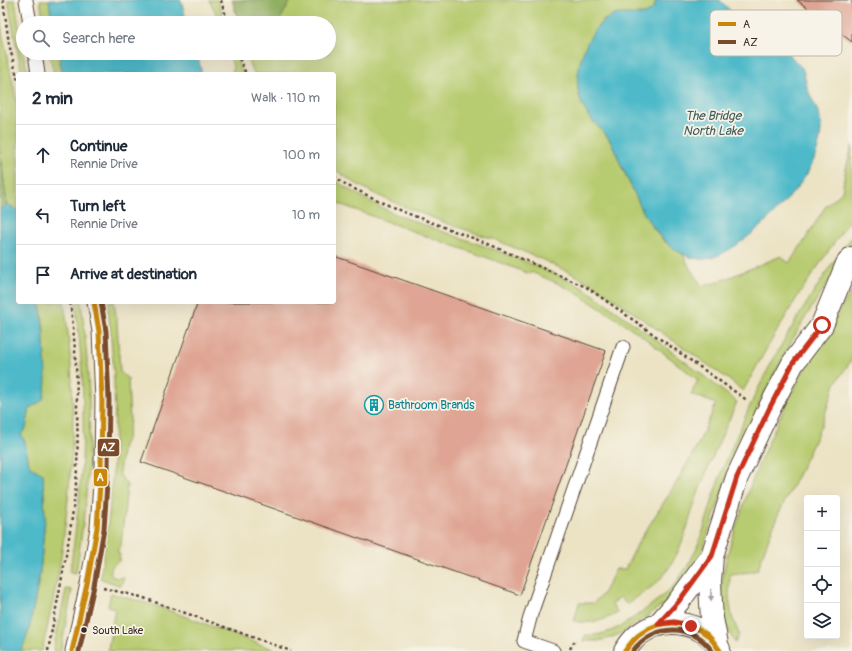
<!DOCTYPE html>
<meta charset="utf-8">
<style>
body{margin:0;font-family:Pangolin,sans-serif;background:#f6f6f7;color:#1f2937}
.controls{position:absolute;right:12px;bottom:12px;display:grid;overflow:hidden;border-radius:4px;box-shadow:0 4px 16px #0002}
.controls button{width:36px;height:36px;display:grid;place-items:center;padding:0;border:0;border-bottom:1px solid #e0e1e3;background:#fff;color:#1f2937;font:20px sans-serif}
.stop{position:absolute;width:12px;height:12px;margin:-9px;border:3px solid #c8321e;border-radius:50%;background:#fff}
.stop.end{background:#c8321e;border-color:#fff;box-shadow:0 1px 4px #0008}
.list{margin:0;padding:0;list-style:none}
h2{display:flex;justify-content:space-between;align-items:center;height:52px;margin:0;padding:0 16px;font-size:17px}
h2 small{font-size:13px;font-weight:400;color:#747a83}
.list li{display:grid;grid-template-columns:26px 1fr auto;gap:12px;align-items:center;box-sizing:border-box;height:60px;padding:0 16px;border-top:1px solid #e0e1e3}
.list b{display:block;font-size:15px;white-space:nowrap}
.list p{margin:0;font-size:13px;white-space:nowrap;color:#747a83}
.list em{font-size:13px;font-style:normal;color:#747a83}
.icon{flex:none;width:22px;height:22px;fill:none;stroke:currentColor;stroke-width:2;stroke-linecap:round;stroke-linejoin:round}
.map{position:relative;flex:none;width:852px;height:651px;overflow:hidden}
.search{position:absolute;background:#fff;box-shadow:0 4px 16px #0002;left:16px;top:16px;width:320px;height:44px;display:flex;align-items:center;gap:10px;box-sizing:border-box;padding:0 14px;border-radius:22px;color:#747a83;font-size:15px}
.panel{position:absolute;background:#fff;box-shadow:0 4px 16px #0002;left:16px;top:72px;width:320px;height:232px;border-radius:4px}
.map>svg:first-child{display:block}
.green{fill:#b7cb6f;stroke:#797a46}
.forest{fill:#91af62;stroke:#666c40}
.water{fill:#4db9c9;stroke:#447274}
.building{fill:#dfa493}
.lines{fill:none;stroke-linecap:round;stroke-linejoin:round}
.service-casing{stroke:#564637;stroke-width:15}
.tertiary-casing{stroke:#564637;stroke-width:24}
.path{stroke:#564637;stroke-width:2.5;stroke-dasharray:3 3;stroke-linecap:butt}
.service{stroke:#fff;stroke-width:13}
.tertiary{stroke:#fff;stroke-width:22}
.bus-1-casing{stroke:#f7f3e8;stroke-width:8}
.bus-2-casing{stroke:#f7f3e8;stroke-width:8}
.bus-1{stroke:#c88708;stroke-width:5}
.bus-2{stroke:#7a4b2a;stroke-width:5}
.oneway{fill:#a79f9a}
.route{stroke:#c8321e;stroke-width:5}
.bus-dot{fill:#3b2a1e;stroke:#f7f3e8;stroke-width:1.5}
.labels{text-anchor:middle;dominant-baseline:central;stroke-width:3.5;stroke-linejoin:round;paint-order:stroke}
.bus-label{font-size:11px;fill:#3b2a1e;stroke:#f7f3e8;text-anchor:start}
.culture-label{font-size:12px;fill:#0d838f;stroke:#f7f3e8;text-anchor:start}
.water-label{font-size:13px;font-style:italic;fill:#415c5a;stroke:#f7f3e8}
.key{fill:#f7f3e8;stroke:#bfb7ab;stroke-width:1}
.key-label{font-size:11px;fill:#3b2a1e}
.line-badge{stroke:#f7f3e8;stroke-width:1.5}
.badge-label{font-size:11px;text-anchor:middle;font-weight:bold;fill:#fff}
</style>
<div class="map">
<svg width="852" height="651" viewBox="0 0 852 651">
<rect width="100%" height="100%" fill="#f7f3e8"/>
<filter id="ink" filterUnits="userSpaceOnUse"><feTurbulence type="fractalNoise" baseFrequency=".025" numOctaves="2"/><feDisplacementMap in="SourceGraphic" scale="8" xChannelSelector="R" yChannelSelector="G"/><feConvolveMatrix kernelMatrix="1 2 1 2 8 2 1 2 1" color-interpolation-filters="sRGB"/></filter>
<filter id="wash" filterUnits="userSpaceOnUse"><feTurbulence type="fractalNoise" baseFrequency=".012" numOctaves="4" result="noise"/><feDisplacementMap in="SourceGraphic" scale="16" xChannelSelector="R" yChannelSelector="G"/><feGaussianBlur stdDeviation="0.9" result="paint"/><feColorMatrix in="noise" values="0 0 0 0 0 0 0 0 0 0 0 0 0 0 0 0 0 1.4 0 .05"/><feComposite in="paint" operator="in"/></filter>
<g filter="url(#wash)">
<rect width="100%" height="100%" fill="#ece3c5"/>
<!-- green -->
<path class="green" d="M8 0H15L23 53 28 74H22L11 18Z
M40 0H49L52 23H44Z
M209 0H218L225 23H219L215 11Z
M291 0H656V3L652 10 645 14H618L604 20 597 27 585 48 583 54 578 82V90L582 103 588 116 606 135 614 147 621 166 648 220 659 236 665 242 683 254 689 267 702 286 718 282 781 256 789 263 805 240 825 207 842 192 845 173 852 146V217L799 294 767 348 743 391 728 379 597 287 573 274 541 259 496 240 446 223 405 207 377 195 353 182 334 169V74H254L244 53H329V23H278Z
M0 16 3 37 18 107V215L16 209 7 204 0 152Z
M49 53H58L63 74H54Z
M230 53H234L243 74H232L233 68Z
M334 180C354 192 376 206 398 215 457 238 518 255 576 284 593 293 609 306 626 318 664 345 700 373 737 402 724 431 710 461 699 491 688 520 684 549 664 575 654 587 639 596 626 604L620 597 612 604 618 613C602 621 591 625 574 621L579 603H593L603 594 616 569H625L639 541 675 485 698 444 716 404 691 394 698 380 637 332 578 294 557 283 531 272 530 274 480 255 412 231 334 202Z
M852 236V247L817 299 799 328 763 395 734 458 701 554 666 603 657 609 624 632 615 636 607 639 598 641H583L585 635C607 637 625 624 642 612 656 601 670 592 680 577 701 550 707 515 718 482 724 464 732 447 740 429 761 377 790 328 821 281 830 265 842 251 852 236Z
M852 291V359L835 384 821 426 802 467 777 517 765 548 758 569 751 572 730 574 729 597 732 617 739 634 735 643C729 632 723 622 722 609 718 579 729 547 739 518 756 466 779 416 805 368 819 342 836 316 852 291Z
M40 302H64C70 343 73 385 73 426 72 459 69 493 65 526 61 568 51 610 42 651H21L25 642 29 630 40 574 45 518 43 474 34 469 29 464 25 442 21 434 26 428 30 408 43 400 44 328Z
M75 302H81C89 363 92 424 87 485 85 515 80 544 76 573L70 572C75 535 80 498 82 460 85 407 82 354 75 302Z
M107 302H114L117 321 120 372 128 379 130 421 127 439 123 445 119 473 123 480 127 485 121 546 117 551 120 555 119 561C112 565 110 568 111 576L117 578 124 577 121 586 107 581 100 578C111 512 117 447 114 381 113 354 110 328 107 302Z
M66 589 72 590 62 644 60 651H53Z
M111 593 160 607 278 651H110V650L108 649 115 609 108 606Z"/>
<!-- forest -->
<path class="forest" d="M232 0H291L278 23H239Z
M0 152 7 204 0 210Z"/>
<!-- water -->
<path class="water" d="M49 0H181L187 23H52Z
M656 0H720C728 8 737 18 746 25 763 38 783 46 797 63 799 65 802 67 803 70 805 76 806 84 808 90 813 104 822 113 821 130 820 146 814 162 806 175 791 200 730 263 699 259 672 255 655 232 642 210L610 140C603 129 591 122 585 110 581 104 579 97 578 90 575 65 588 27 612 16 624 11 635 17 645 14 651 12 656 6 656 0Z
M58 53H197L202 74H63Z
M7 204 16 209 18 215V302H40C43 321 44 340 45 359 46 373 47 386 43 400L30 408 26 428 21 434 25 442 29 464 34 469 43 474 45 518 40 573 29 630 25 642 21 651H0V210Z"/>
<g id="blocks">
<!-- building -->
<path class="building" d="M797 0H852V42Z
M334 256 606 351 520 595 141 462 198 302H334Z"/>
</g>
</g>
<g filter="url(#ink)">
<use href="#blocks" fill-opacity="0" stroke="#564637" stroke-width="1"/>
<g class="lines">
<defs>
<path id="service" d="M26 0 30 23
M35 53 38 74
M72 651 87 584 97 528 101 469 102 400 99 331 94 302
M553 651 524 641 531 614 623 347"/>
<path id="tertiary" d="M658 625 679 601 712 556
M717 644 712 618 711 603 710 581 712 556 737 477 769 409 793 363 822 325 847 264 852 258
M625 651C630 643 635 636 644 631 668 616 706 623 719 649"/>
</defs>
<!-- service casing -->
<use href="#service" class="service-casing"/>
<!-- tertiary casing -->
<use href="#tertiary" class="tertiary-casing"/>
<!-- path -->
<path class="path" d="M3 0 9 44 18 81
M221 0 228 23
M237 53 246 74
M334 176 348 186 401 211 486 243 588 288 748 401
M103 588 141 597 291 651
M570 649 575 640
M48 651C57 601 68 552 74 502 78 472 78 441 77 411 77 374 75 338 70 302"/>
<!-- service -->
<use href="#service" class="service"/>
<!-- tertiary -->
<use href="#tertiary" class="tertiary"/>
<defs>
<path id="bus-1" d="M72 651 87 584 97 528 101 469 102 400 99 331 94 302
M625 651C630 644 635 637 642 633 660 619 688 620 706 634 712 639 716 645 720 651"/>
<path id="bus-2" d="M79 651 94 586 104 529 108 469 109 400 106 331 101 302
M633 651C653 624 692 622 712 651"/>
</defs>
<!-- bus-1 casing -->
<use href="#bus-1" class="bus-1-casing"/>
<!-- bus-2 casing -->
<use href="#bus-2" class="bus-2-casing"/>
<!-- bus-1 -->
<use href="#bus-1" class="bus-1"/>
<!-- bus-2 -->
<use href="#bus-2" class="bus-2"/>
</g>
<!-- one-way arrows -->
<defs><path id="oneway-solid" d="M-6-.8H1V-3.2L6.5 0L1 3.2V.8H-6Z"/></defs>
<use class="oneway" href="#oneway-solid" transform="translate(711 595) rotate(89)"/>
</g>
<g class="lines" filter="url(#ink)">
<!-- route -->
<path class="route" d="M691 626 674 622 658 624 679 601 712 556 737 477 769 409 793 363 822 325"/>
</g>
<!-- icons -->
<defs>
<symbol id="building-ring" viewBox="-11 -11 22 22"><circle r="9.5" fill="#f7f3e8" stroke="#0f9aa8" stroke-width="1.5"/><path d="M-4-6H4V6H1V3H-1V6H-4ZM-2.5-4.3h1.7v1.8h-1.7ZM.8-4.3h1.7v1.8H.8ZM-2.5-1h1.7V.8h-1.7ZM.8-1h1.7V.8H.8Z" fill="#0f9aa8"/></symbol>
</defs>
<g fill-rule="evenodd">
<use href="#building-ring" x="363" y="394" width="22" height="22"/>
</g>
<!-- markers -->
<circle class="bus-dot" cx="84" cy="630" r="3.5"/>
<g class="labels">
<!-- bus labels -->
<g class="bus-label">
<text x="92" y="630">South Lake</text>
</g>
<!-- culture labels -->
<g class="culture-label">
<text x="388" y="405">Bathroom Brands</text>
</g>
<!-- water labels -->
<g class="water-label">
<text x="713" y="116">The Bridge<tspan x="713" dy="15">North Lake</tspan></text>
</g>
</g>
<!-- legend -->
<rect x="710" y="10" width="132" height="46" rx="6" class="key"/>
<rect x="718" y="22" width="18" height="4" fill="#c88708"/>
<rect x="718" y="40" width="18" height="4" fill="#7a4b2a"/>
<g class="key-label">
<text x="743" y="28">A</text>
<text x="743" y="46">AZ</text>
</g>
<g class="line-badge">
<rect x="97" y="438" width="23" height="19" rx="4" fill="#7a4b2a"/>
<rect x="93" y="468" width="15" height="19" rx="4" fill="#c88708"/>
</g>
<g class="badge-label">
<text x="108" y="451">AZ</text>
<text x="100" y="481">A</text>
</g>
</svg>
<div class="controls">
<button>+</button>
<button>−</button>
<button><svg class="icon" aria-label="locate" viewBox="0 0 24 24"><circle cx="12" cy="12" r="6"/><path d="M12 2v4M12 18v4M2 12h4M18 12h4"/></svg></button>
<button><svg class="icon" aria-label="layers" viewBox="0 0 24 24"><path d="M12 4l9 5-9 5-9-5zM3 14l9 5 9-5"/></svg></button>
</div>
<div class="stop" style="left:822px;top:325px"></div>
<div class="stop end" style="left:691px;top:626px"></div>
<div class="search"><svg class="icon" aria-label="search" viewBox="0 0 24 24"><circle cx="10" cy="10" r="6"/><path d="M15 15l6 6"/></svg>Search here</div>
<section class="panel">
<h2>2 min<small>Walk · 110 m</small></h2>
<ul class="list">
<li><svg class="icon" aria-label="ahead" viewBox="0 0 24 24"><path d="M12 20V5M6 11l6-6 6 6"/></svg><div><b>Continue</b><p>Rennie Drive</p></div><em>100 m</em></li>
<li><svg class="icon" aria-label="left" viewBox="0 0 24 24"><path d="M17 20v-9H6M10 6l-5 5 5 5"/></svg><div><b>Turn left</b><p>Rennie Drive</p></div><em>10 m</em></li>
<li><svg class="icon" aria-label="arrive" viewBox="0 0 24 24"><path d="M6 21V4h12l-3 4 3 4H6"/></svg><div><b>Arrive at destination</b></div></li>
</ul>
</section>
</div>
